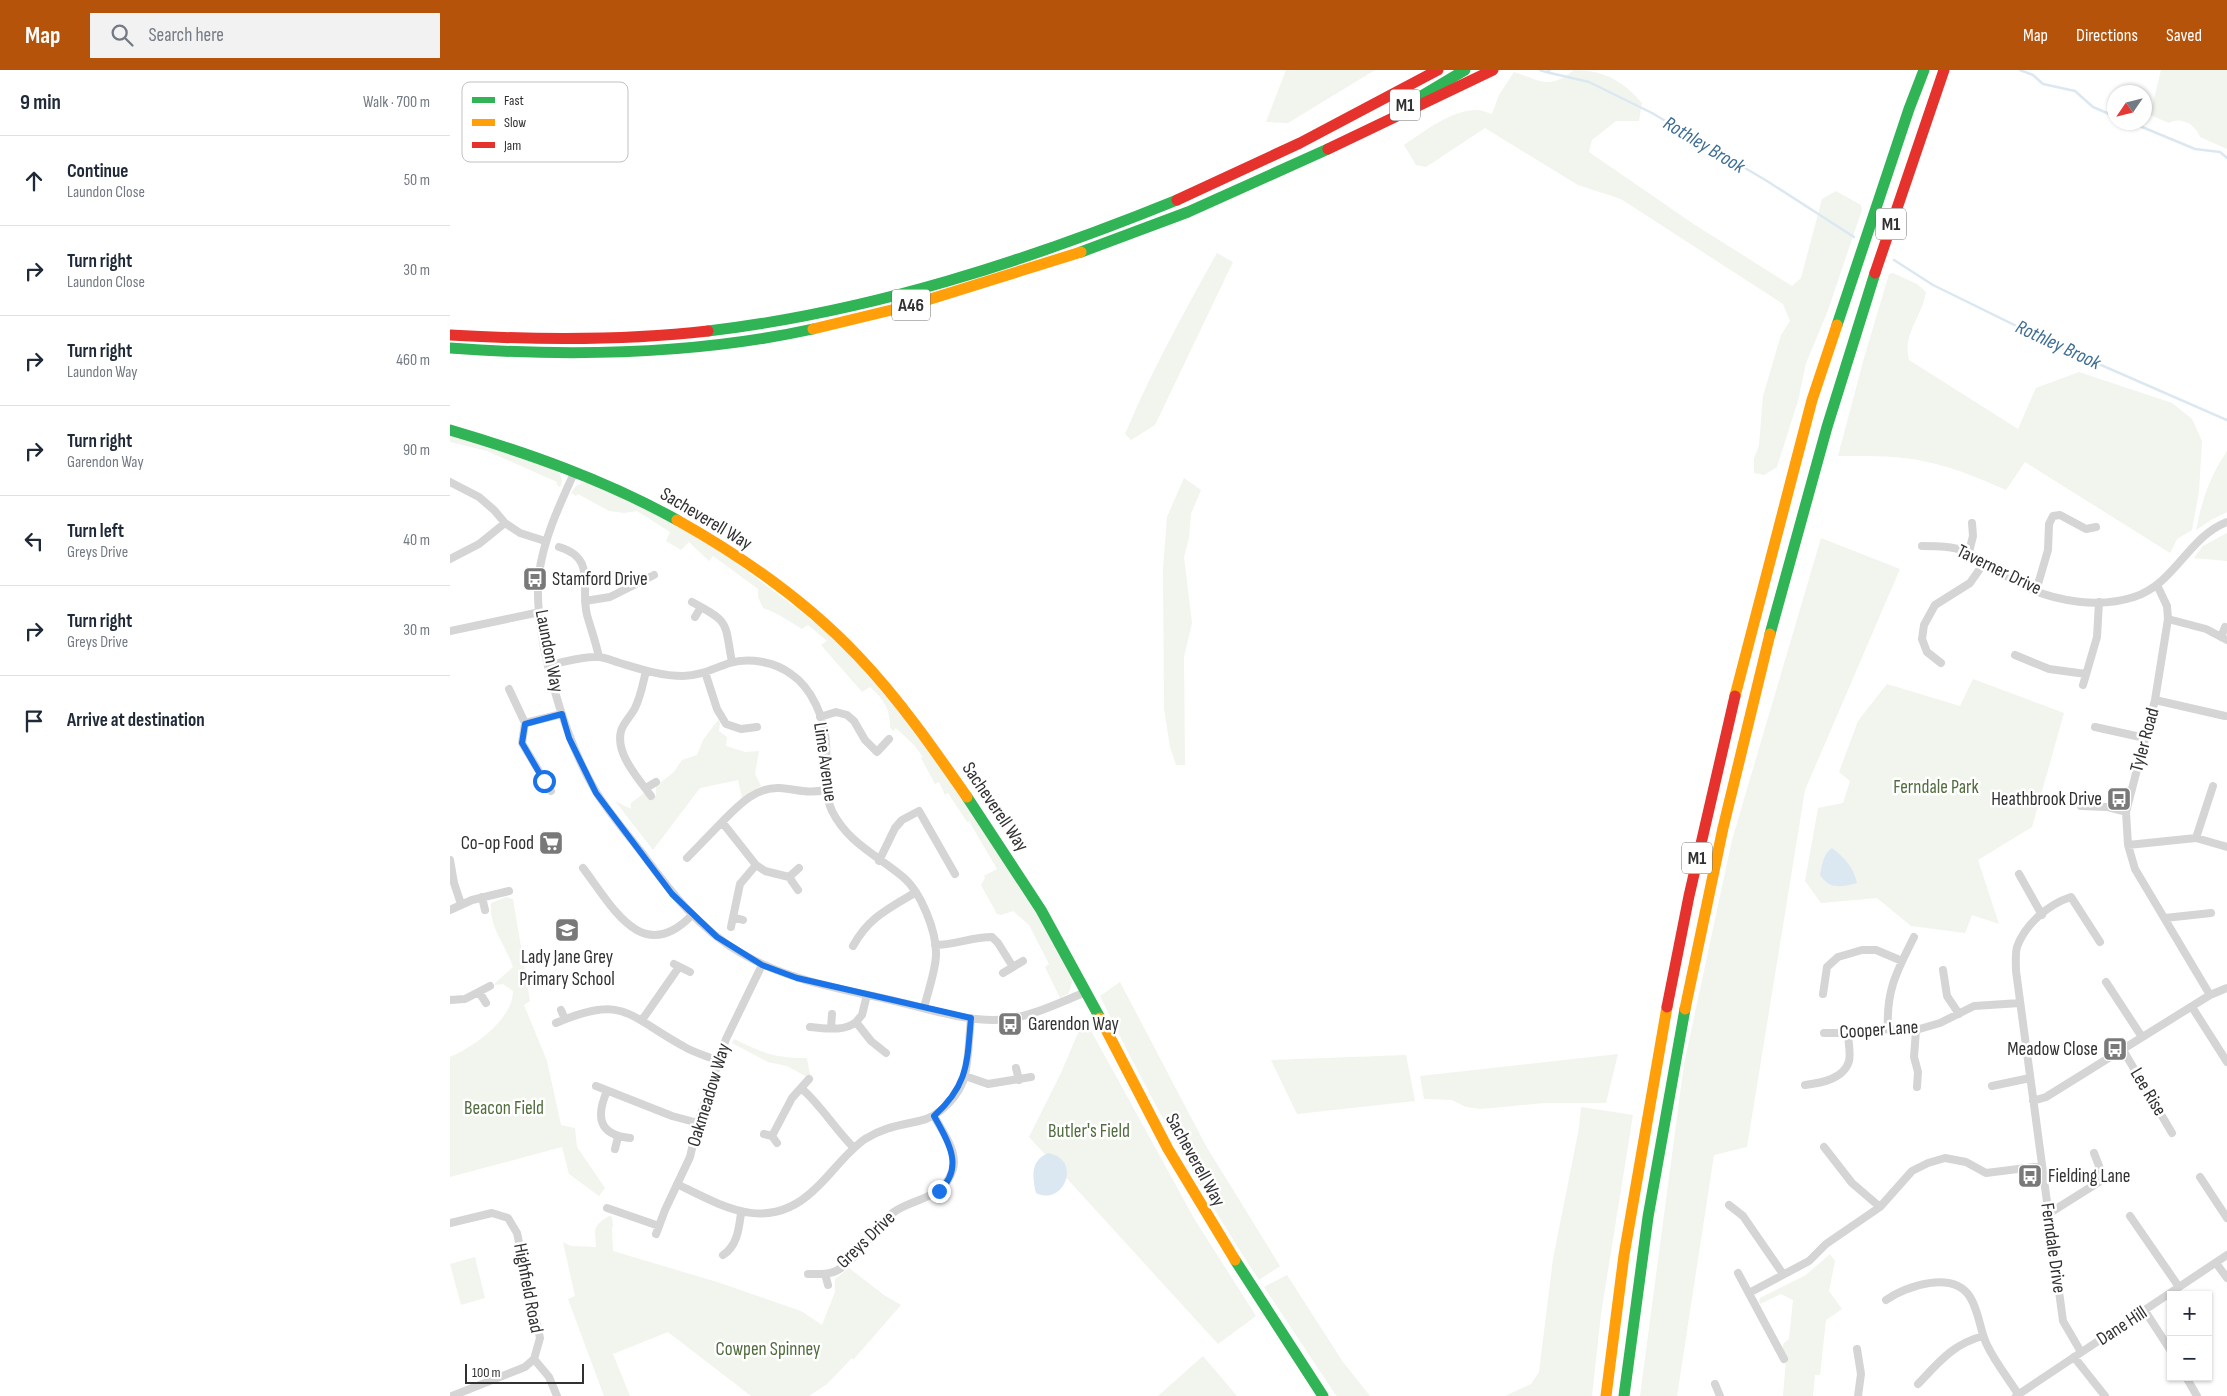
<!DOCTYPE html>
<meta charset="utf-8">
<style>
body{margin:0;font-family:"Sofia Sans Condensed",sans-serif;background:#f2f2f3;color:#1f2937}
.controls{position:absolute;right:15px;bottom:15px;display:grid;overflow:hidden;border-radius:0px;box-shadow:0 1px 4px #0004}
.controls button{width:45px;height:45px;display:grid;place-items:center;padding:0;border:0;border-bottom:1px solid #e0e1e3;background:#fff;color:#1f2937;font:25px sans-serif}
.compass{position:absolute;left:1657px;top:15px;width:45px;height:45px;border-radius:50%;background:#fff;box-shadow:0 1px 4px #0004;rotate:235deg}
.scale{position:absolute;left:15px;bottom:12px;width:119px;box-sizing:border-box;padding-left:5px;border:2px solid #313131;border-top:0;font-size:14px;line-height:18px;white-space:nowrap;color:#313131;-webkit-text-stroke:4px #fff;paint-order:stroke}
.stop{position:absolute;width:15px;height:15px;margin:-11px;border:4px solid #1a73e8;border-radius:50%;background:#fff}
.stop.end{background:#1a73e8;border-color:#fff;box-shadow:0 1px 5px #0008}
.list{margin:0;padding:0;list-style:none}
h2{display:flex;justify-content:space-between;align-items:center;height:65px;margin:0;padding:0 20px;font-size:21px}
h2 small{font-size:16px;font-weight:400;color:#747a83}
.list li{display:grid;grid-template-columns:32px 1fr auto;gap:15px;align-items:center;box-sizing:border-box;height:90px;padding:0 20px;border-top:1px solid #e0e1e3}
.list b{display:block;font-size:19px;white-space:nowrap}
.list p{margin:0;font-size:16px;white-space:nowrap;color:#747a83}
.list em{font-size:16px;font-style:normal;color:#747a83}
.icon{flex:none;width:28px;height:28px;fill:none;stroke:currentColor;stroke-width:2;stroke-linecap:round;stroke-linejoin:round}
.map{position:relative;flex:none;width:1777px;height:1326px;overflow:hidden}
header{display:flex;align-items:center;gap:30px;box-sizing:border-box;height:70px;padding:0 25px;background:#b45309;color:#fff}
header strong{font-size:24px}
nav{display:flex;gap:28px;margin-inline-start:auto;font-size:18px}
.search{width:350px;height:45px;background:#f2f2f3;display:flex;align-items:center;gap:12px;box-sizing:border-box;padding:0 18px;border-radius:0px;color:#747a83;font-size:19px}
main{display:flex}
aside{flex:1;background:#fff}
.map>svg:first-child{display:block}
.green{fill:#f1f5ed}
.water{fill:#dbe8f2}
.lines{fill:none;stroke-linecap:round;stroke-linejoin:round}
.stream{stroke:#dbe8f2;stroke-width:2.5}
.street{stroke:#d5d5d5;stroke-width:8}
.fast{stroke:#30b455;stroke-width:11}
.slow{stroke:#ff9f0a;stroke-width:11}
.jam{stroke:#e5322d;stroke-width:11}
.route{stroke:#1a73e8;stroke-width:6}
.labels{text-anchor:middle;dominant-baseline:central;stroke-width:5;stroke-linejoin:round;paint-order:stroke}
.shield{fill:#fff;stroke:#6f6f6f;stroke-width:1}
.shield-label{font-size:18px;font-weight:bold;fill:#313131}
.street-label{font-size:19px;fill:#313131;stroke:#fff}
.poi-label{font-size:19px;fill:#313131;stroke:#fff;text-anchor:start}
.park-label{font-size:19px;fill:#516d3d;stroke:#fff}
.water-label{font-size:20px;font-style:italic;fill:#3d6e94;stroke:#fff}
.key{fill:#fff;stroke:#c1c1c1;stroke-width:1}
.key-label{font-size:14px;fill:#313131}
</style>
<header>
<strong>Map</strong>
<div class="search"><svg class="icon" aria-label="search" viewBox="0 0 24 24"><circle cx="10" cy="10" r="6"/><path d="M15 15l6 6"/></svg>Search here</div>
<nav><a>Map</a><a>Directions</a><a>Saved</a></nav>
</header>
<main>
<aside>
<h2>9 min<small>Walk · 700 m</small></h2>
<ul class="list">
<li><svg class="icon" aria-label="ahead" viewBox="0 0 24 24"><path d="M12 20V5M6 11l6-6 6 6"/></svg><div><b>Continue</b><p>Laundon Close</p></div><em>50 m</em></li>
<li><svg class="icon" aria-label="right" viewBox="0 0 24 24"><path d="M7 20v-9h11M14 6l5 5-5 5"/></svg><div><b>Turn right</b><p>Laundon Close</p></div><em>30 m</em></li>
<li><svg class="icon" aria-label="right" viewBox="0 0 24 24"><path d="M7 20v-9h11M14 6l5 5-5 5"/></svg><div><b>Turn right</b><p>Laundon Way</p></div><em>460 m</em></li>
<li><svg class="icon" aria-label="right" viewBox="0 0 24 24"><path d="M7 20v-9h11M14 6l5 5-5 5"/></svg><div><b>Turn right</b><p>Garendon Way</p></div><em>90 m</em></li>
<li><svg class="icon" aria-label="left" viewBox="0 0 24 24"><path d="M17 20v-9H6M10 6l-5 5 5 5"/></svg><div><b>Turn left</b><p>Greys Drive</p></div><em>40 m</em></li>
<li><svg class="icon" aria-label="right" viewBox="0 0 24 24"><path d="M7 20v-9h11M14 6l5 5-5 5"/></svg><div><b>Turn right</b><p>Greys Drive</p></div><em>30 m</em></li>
<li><svg class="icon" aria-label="arrive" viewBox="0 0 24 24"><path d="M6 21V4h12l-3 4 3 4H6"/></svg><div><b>Arrive at destination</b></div></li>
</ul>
</aside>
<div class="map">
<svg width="1777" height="1326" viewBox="0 0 1777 1326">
<rect width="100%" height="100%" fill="#fff"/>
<!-- green -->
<path class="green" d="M836 0H925L838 53 816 52Z
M1124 0C1154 0 1173 11 1192 33L1189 51H1166L1142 70 1139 82 1245 155 1342 216 1351 208 1372 129 1386 121 1411 135 1412 140 1377 243 1356 293 1348 331 1327 397 1314 405 1304 403V389L1309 375 1313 326 1331 265 1340 251 1333 234 1171 129 1128 115 1035 58 976 97 966 95 954 75C975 61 1001 40 1027 40 1032 40 1038 43 1042 44L1049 25 1064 2C1092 11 1099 20 1124 0Z
M1711 0H1777V79L1750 67C1746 55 1731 46 1719 53L1700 45Z
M767 183 783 192 705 355 681 370 675 364C701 302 734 242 767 183Z
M1443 203 1467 214 1476 222C1472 247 1452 264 1459 290L1568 359 1586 318 1629 302 1722 333 1742 349 1752 371 1749 421 1742 460 1727 469 1720 483 1575 392 1556 420C1531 409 1508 399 1482 393 1452 385 1419 386 1388 386L1414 288 1439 204Z
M0 365 46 377 107 400C111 406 114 410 110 417L107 415V412L37 381 0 372Z
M1777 381V442L1761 450 1746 460C1752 430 1760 406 1777 381Z
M734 408 751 420 741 444 739 468 734 487 742 553 734 587 735 695H726L720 677 714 638 713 499 717 447Z
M134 412H139L181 430 241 463 280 488 370 556 408 592 476 675 576 825 623 909 619 923 610 928 595 897 599 894 579 855 563 841 551 845 547 844 531 815 535 808 534 806 547 799 519 751 517 752 498 723 495 725 489 712 485 714 471 688 473 687 464 675 446 658 443 661 440 657C440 639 434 629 420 617L412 622 371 575 377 571 358 555 352 559C339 551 328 543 313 538L308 527V519L263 486 259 491 239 472 231 480 216 471 220 462 187 441 174 443 159 441 128 424 126 426 121 423 126 416Z
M1777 463V491L1744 488 1753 476Z
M1371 468 1450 499 1355 720 1297 1077 1264 1085 1227 1326H1190L1234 994 1282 770Z
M1523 609 1614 643 1582 757 1528 790 1549 854 1522 845 1515 863 1461 856 1427 828 1371 833 1355 811 1368 738 1393 733 1400 711 1389 702 1408 651 1437 614 1510 636Z
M268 650 270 653 269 661 277 667 276 676 295 682 309 681 305 704 311 716 292 728 288 710 250 718 203 780 165 731 181 739V733L194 723 201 730 206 726V716L224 702 232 690 247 685 253 670Z
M56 827 63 829 80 931 74 935 97 991 111 1055 125 1058 127 1077 155 1118 149 1126 119 1104 112 1077 0 1107V987C24 977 63 949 63 921L53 914 45 915 44 914 63 897C55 873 39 858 41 833Z
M670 912 756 1076 830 1196 809 1210C749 1119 698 1024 650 926Z
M632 954 639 957 745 1150 806 1246 768 1274 579 1067 610 1005Z
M284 969C313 983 325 988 357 988L360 1005 357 1007 337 996 318 992 282 973Z
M1168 984 1156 1033H1095L1030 1039 1016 1037 1002 1030 974 1029 970 1006Z
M956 985 965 1031 847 1044 821 990Z
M1131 1037 1183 1045 1151 1244 1142 1326H1055L1081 1314 1089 1302 1103 1189 1129 1058Z
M159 1146 162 1147 163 1157H162L163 1181 267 1212 351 1241 372 1255 385 1222V1209L399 1198 434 1225 451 1235 403 1290 402 1288 377 1314 359 1326H301L218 1262 163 1284 180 1326H154L118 1229 125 1226 113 1172 121 1176 146 1177C145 1157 142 1157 159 1146Z
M1380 1184 1385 1191 1379 1221 1392 1239 1376 1250 1370 1305H1365L1363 1326H1333L1336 1289 1332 1278 1334 1273 1339 1269 1343 1230 1331 1224 1310 1234 1309 1231 1310 1228 1356 1205Z
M25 1187 35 1228 11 1235 0 1194Z
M837 1205 893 1292 920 1326H887L885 1324 814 1217Z
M753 1286 787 1326H708Z"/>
<!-- water -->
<path class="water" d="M1382 778C1394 787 1404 798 1407 813 1391 817 1380 820 1370 805 1372 795 1373 784 1382 778Z
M598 1083C633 1089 614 1137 586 1123L585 1119C582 1103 582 1090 598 1083Z"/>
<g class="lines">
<!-- stream -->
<path class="stream" d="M1090 0 1096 2 1100 0
M1570 0 1583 5 1593 14 1625 21 1643 37 1664 46
M1096 2 1139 12 1202 43 1317 111 1404 167
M1680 52 1745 79 1770 82 1777 88
M1444 190 1483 215 1603 274 1777 350"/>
<!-- street -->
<path class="street" d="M125 401C110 434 94 467 89 504 82 564 115 669 145 720 158 742 176 762 192 783 220 821 249 859 291 883 335 909 386 918 436 929 474 937 518 954 558 949 585 945 611 932 636 922
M0 412 29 427 44 440 55 453 70 463 95 471
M1472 476C1487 476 1502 476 1517 482 1522 484 1527 488 1533 492 1546 500 1561 509 1576 517 1607 532 1650 538 1684 527 1725 514 1738 467 1777 452
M109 477C147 488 130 517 137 545 141 559 146 573 149 587
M1519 482 1523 466 1522 453
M0 489 29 474 55 453
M1707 515 1717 536 1718 549 1705 630 1676 742 1678 775 1685 799 1760 925
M1586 521 1598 480 1599 454 1603 446 1610 445 1636 459 1646 457
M135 531 160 527 204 505
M242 532C281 553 274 551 282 592
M245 547 251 537
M1718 549 1756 559 1777 570
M0 561 90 542
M1771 567 1775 557
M1565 585 1599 599 1636 604
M1491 593 1477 582 1472 569 1474 555 1485 535 1520 513 1534 493
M99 595C115 592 132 586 148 587 155 587 163 591 170 593 190 599 211 606 233 606 250 606 264 598 280 593 299 587 325 592 341 604 362 618 375 649 376 673 378 696 372 719 382 741 398 773 427 785 453 807 471 822 487 862 486 886 485 903 478 921 474 938
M196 601C193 613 191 626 185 638 181 646 173 653 171 661 165 684 189 709 201 726
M255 602 267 639 276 654 291 659 307 657
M1633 615 1647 567 1649 532
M59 619 75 653
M1705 630 1775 646
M370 647 386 642 397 645 404 651 415 670 427 682 439 669
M1645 657 1695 668
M196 718 206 712
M101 721 72 673 75 653 112 644
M1631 736 1657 737 1676 742
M1746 768 1763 716
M1678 775 1746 768 1777 777
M237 788 272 752
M0 790 4 813 11 834
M429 791 445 758 452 750 469 741 505 804
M133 798C162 836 192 897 242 845
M1569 804 1592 845
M339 807 349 798
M348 820 339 807 315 801 306 795 272 752C288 736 305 717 329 718 348 719 355 724 376 720
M32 827 35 840
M0 840 22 830 59 821
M283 847 293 850
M1715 848 1761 843
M281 857 290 814 306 795
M485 875C504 875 522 867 542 867L548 873 563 897
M403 876C419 847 438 839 466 822
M224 894 240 902
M1493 900 1497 926 1509 944
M553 903 573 891
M1656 912 1692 967
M29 922 36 933
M1373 924 1377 897 1388 887 1412 880H1426L1452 891
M417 925 412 945 406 952 421 971 436 983
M0 930 15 929 40 916
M1742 937 1777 992
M111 940 115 949
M192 950 229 897
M106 953C173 924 177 945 233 976 244 983 257 986 269 991
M360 957C375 958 394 962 406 952
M381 958 382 944
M1438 959C1436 920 1447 901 1464 867
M1466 960 1464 987 1468 1002 1467 1017
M1374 963H1403L1421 959 1466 960 1490 953 1524 936 1570 933
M1673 980 1722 1063
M566 998 569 1010
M515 1006 538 1014 581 1007
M1355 1015C1371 1013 1394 1009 1399 991 1401 983 1398 971 1398 963
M146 1016 222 1046 248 1053
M1542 1016 1580 1008
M351 1018C370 1034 385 1059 404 1078
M157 1021C146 1046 148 1065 180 1068
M1583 1031 1596 1027 1760 925 1777 918
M314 1064 322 1066 327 1073
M322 1066 342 1028 359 1009
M1374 1077 1402 1113 1430 1137
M165 1079 168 1067
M1750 1107 1777 1148
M227 1114C274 1137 318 1164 364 1120 382 1104 395 1083 415 1069 435 1057 447 1056 469 1051 490 1047 510 1025 515 1005 519 986 519 966 521 948
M1279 1135 1293 1146 1333 1204
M157 1138 209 1156
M1598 1144 1649 1112 1651 1101 1644 1083
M1680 1146 1729 1217
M0 1153 42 1143 58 1148 67 1163 90 1268 84 1289 75 1297 2 1326
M206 1164 215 1140 240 1087 248 1053 276 969 312 895
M273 1185C287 1176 289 1159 291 1143
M1766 1193 1777 1208
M1288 1203 1334 1289
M358 1204C370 1204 382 1205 391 1198 414 1183 423 1154 447 1140 469 1127 494 1128 503 1099 508 1081 492 1061 484 1046
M375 1204 378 1215
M1299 1223 1359 1191 1376 1174 1430 1137 1462 1101 1478 1093 1495 1088 1516 1092 1536 1103 1592 1096
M1436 1230C1456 1216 1503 1200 1520 1227 1529 1241 1530 1261 1537 1275 1545 1292 1558 1308 1568 1324
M1695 1241 1721 1281
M1407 1279 1411 1304 1408 1326
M1631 1282 1613 1251 1566 901C1566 894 1565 884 1567 877 1575 854 1599 834 1621 827L1650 872
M1624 1287 1655 1326
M84 1289 99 1307 107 1326
M1736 1307 1747 1326
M1265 1314 1270 1326
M1468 1314C1489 1292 1503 1274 1533 1266
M1566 1326 1777 1185"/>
<!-- fast -->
<path class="fast" d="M958 34 1015 0
M631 182 738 142 878 79
M1387 255 1459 39 1474 0
M258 261C420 242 577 191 727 130
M0 278C122 287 244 285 363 259
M0 360C78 383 155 410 227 450
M1320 564 1377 357 1425 203
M517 727 591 840 650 948
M785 1190 873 1326
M1174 1326 1198 1147 1235 939"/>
<!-- slow -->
<path class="slow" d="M363 259 458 236 631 182
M227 450C293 487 356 531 408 586 449 629 483 678 517 727
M1285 626 1362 330 1387 255
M1235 939 1273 758 1320 564
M650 948 718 1079 785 1190
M1156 1326 1174 1185 1217 937"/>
<!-- jam -->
<path class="jam" d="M878 79 1043 0
M727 130 850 73 988 0
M1425 203 1494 0
M0 265C86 270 172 271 258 261
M1217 937 1239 826 1285 626"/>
</g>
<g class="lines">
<!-- route -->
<path class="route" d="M94 711 72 673 75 654 112 644 119 668 146 723 222 824 267 867 312 895 347 908 521 948C517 992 519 1014 484 1046 498 1071 515 1098 489 1121"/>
</g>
<!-- icons -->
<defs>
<symbol id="bus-square" viewBox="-11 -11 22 22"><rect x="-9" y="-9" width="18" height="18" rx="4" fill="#797979" stroke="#fff"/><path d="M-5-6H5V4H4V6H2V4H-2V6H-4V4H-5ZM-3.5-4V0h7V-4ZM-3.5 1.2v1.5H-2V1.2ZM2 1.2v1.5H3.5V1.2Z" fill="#fff"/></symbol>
<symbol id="supermarket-square" viewBox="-11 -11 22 22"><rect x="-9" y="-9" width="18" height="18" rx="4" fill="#797979" stroke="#fff"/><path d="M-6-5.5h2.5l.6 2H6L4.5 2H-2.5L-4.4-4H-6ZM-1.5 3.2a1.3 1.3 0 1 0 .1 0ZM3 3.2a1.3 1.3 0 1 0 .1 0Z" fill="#fff"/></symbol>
<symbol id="school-square" viewBox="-11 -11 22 22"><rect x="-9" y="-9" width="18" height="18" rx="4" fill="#797979" stroke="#fff"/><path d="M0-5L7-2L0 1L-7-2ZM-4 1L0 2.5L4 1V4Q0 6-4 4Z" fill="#fff"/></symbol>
</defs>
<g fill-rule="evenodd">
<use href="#bus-square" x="71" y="495" width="28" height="28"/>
<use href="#bus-square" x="1655" y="715" width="28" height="28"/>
<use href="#supermarket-square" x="87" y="759" width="28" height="28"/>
<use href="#school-square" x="103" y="846" width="28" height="28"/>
<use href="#bus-square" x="546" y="940" width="28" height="28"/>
<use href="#bus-square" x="1651" y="965" width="28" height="28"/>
<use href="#bus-square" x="1566" y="1092" width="28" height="28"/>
</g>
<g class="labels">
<!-- shield labels -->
<g class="shield">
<rect x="940" y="19.5" width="30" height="31" rx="4"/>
<rect x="1426" y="138.5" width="30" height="31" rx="4"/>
<rect x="442" y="219.5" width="38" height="31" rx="4"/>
<rect x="1232" y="772.5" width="30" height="31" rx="4"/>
</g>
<g class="shield-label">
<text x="955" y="35">M1</text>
<text x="1441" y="154">M1</text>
<text x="461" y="235">A46</text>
<text x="1247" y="788">M1</text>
</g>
<!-- street labels -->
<g class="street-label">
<text transform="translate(256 449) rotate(31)">Sacheverell Way</text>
<text transform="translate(1549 500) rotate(26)">Taverner Drive</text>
<text transform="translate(99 581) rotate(79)">Laundon Way</text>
<text transform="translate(1695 670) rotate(-75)">Tyler Road</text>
<text transform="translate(375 692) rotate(82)">Lime Avenue</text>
<text transform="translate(545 737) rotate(56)">Sacheverell Way</text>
<text transform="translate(1429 960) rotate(-4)">Cooper Lane</text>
<text transform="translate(1698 1022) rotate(59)">Lee Rise</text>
<text transform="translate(259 1025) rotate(-73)">Oakmeadow Way</text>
<text transform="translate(745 1090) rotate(61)">Sacheverell Way</text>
<text transform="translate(416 1170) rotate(-44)">Greys Drive</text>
<text transform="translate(1603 1178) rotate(82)">Ferndale Drive</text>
<text transform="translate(78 1218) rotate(79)">Highfield Road</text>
<text transform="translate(1672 1256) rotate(-33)">Dane Hill</text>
</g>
<!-- poi labels -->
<g class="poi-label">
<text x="102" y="509">Stamford Drive</text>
<text x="1652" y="729" text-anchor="end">Heathbrook Drive</text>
<text x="84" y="773" text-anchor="end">Co-op Food</text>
<text x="117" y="887" text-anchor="middle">Lady Jane Grey<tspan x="117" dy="22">Primary School</tspan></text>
<text x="578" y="954">Garendon Way</text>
<text x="1648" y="979" text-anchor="end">Meadow Close</text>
<text x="1598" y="1106">Fielding Lane</text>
</g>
<!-- park labels -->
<g class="park-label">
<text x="1486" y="717">Ferndale Park</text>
<text x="54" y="1038">Beacon Field</text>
<text x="639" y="1061">Butler's Field</text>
<text x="318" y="1279">Cowpen Spinney</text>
</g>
<!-- water labels -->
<g class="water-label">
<text transform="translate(1254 75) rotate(31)">Rothley Brook</text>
<text transform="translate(1608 275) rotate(25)">Rothley Brook</text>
</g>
</g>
<!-- legend -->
<rect x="12" y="12" width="166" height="80" rx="8" class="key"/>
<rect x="22" y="27" width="23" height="6" fill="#30b455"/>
<rect x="22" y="49" width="23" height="7" fill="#ff9f0a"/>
<rect x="22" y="72" width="23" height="6" fill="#e5322d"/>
<g class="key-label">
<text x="54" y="35">Fast</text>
<text x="54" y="57">Slow</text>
<text x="54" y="80">Jam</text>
</g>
</svg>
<div class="controls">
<button>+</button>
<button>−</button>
</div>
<svg class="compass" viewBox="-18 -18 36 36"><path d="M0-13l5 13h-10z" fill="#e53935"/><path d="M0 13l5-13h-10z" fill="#747a83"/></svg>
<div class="scale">100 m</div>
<div class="stop" style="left:94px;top:711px"></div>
<div class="stop end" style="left:489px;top:1121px"></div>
</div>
</main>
